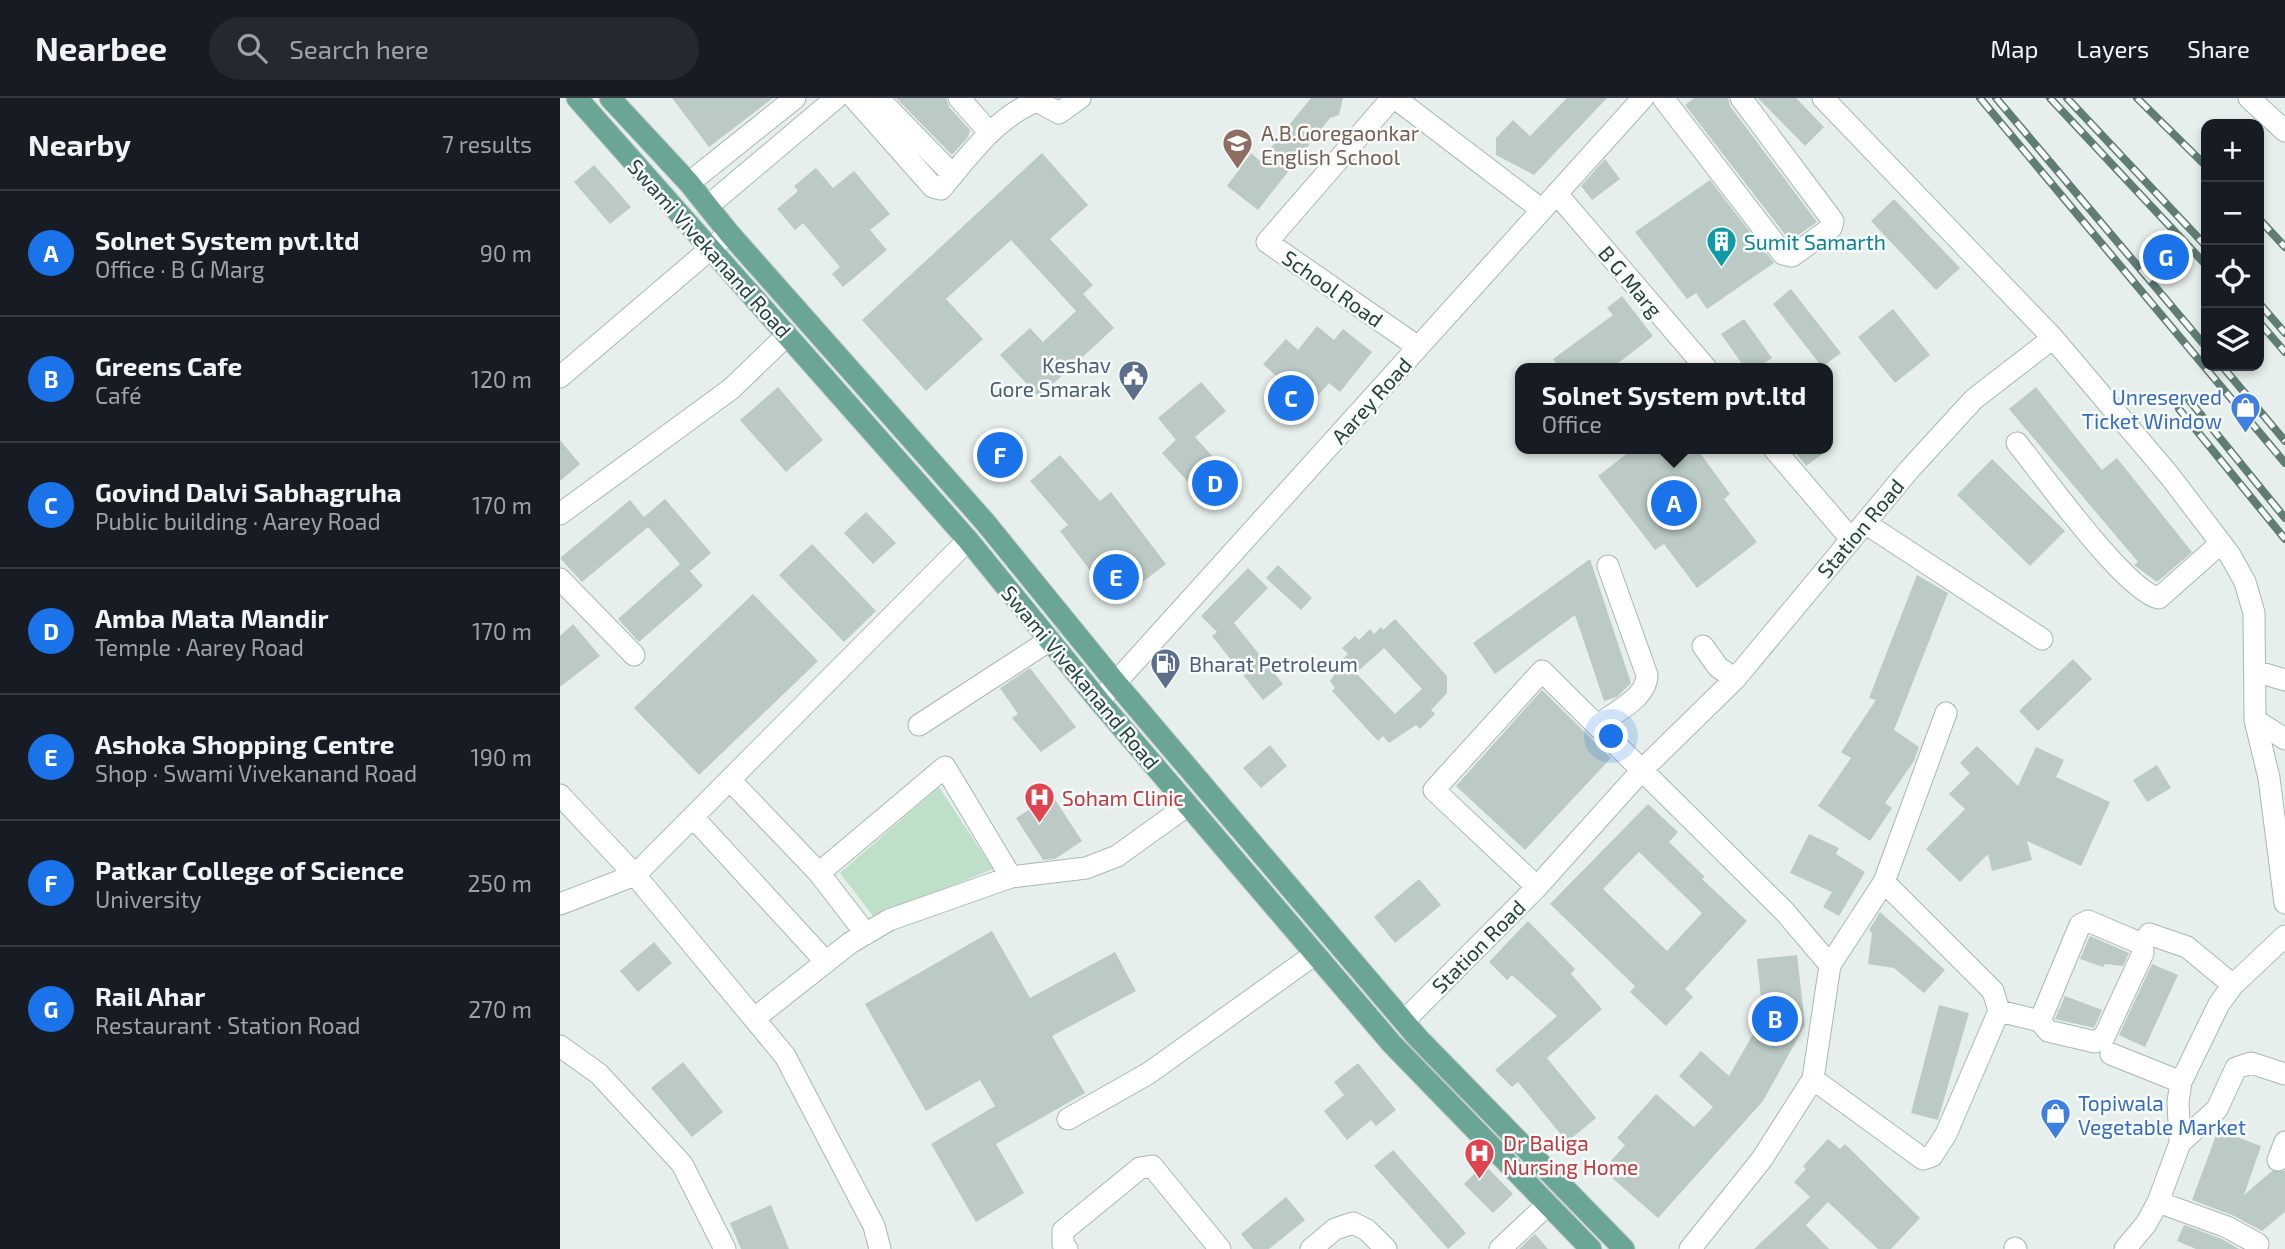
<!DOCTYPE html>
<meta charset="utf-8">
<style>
body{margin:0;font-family:"Exo 2",sans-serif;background:#242831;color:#f1f3f6}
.controls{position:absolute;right:21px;top:21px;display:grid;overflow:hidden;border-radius:14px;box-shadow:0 4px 10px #0003}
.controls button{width:63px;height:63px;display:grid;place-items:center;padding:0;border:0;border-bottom:2px solid #363941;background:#171b24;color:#f1f3f6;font:35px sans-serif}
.you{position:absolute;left:1052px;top:639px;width:24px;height:24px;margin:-18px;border:5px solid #fff;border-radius:50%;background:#1a73e8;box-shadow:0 0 0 10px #1a73e833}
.badge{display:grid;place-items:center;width:46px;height:46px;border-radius:50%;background:#1a73e8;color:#fff;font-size:23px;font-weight:700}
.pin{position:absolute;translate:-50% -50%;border:4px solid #fff;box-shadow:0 2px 7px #0006}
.popup{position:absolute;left:955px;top:265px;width:318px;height:91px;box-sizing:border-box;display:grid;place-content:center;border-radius:14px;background:#171b24;filter:drop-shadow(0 2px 5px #0005);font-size:23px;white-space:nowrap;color:#9ea1a6}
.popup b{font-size:26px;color:#f1f3f6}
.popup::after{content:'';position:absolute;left:50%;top:100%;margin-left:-14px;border:14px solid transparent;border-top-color:#171b24}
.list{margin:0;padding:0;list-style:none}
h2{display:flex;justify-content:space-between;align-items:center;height:91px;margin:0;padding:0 28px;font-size:30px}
h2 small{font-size:23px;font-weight:400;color:#9ea1a6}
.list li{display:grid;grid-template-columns:46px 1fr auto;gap:21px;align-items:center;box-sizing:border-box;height:126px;padding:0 28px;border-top:2px solid #363941}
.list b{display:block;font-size:26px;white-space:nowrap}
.list p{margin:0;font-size:23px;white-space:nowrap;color:#9ea1a6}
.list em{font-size:23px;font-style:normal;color:#9ea1a6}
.icon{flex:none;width:38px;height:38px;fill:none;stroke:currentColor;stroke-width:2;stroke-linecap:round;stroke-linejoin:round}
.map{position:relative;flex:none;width:1725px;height:1151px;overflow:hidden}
header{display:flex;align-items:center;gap:42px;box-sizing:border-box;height:98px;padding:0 35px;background:#171b24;border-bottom:2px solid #363941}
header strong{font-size:33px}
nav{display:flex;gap:38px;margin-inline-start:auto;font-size:24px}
.search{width:490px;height:63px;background:#242831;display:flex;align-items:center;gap:18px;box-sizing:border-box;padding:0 24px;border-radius:38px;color:#9ea1a6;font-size:26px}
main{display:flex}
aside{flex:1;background:#171b24}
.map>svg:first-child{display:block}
.green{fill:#bfe0c8}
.building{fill:#bbcac4;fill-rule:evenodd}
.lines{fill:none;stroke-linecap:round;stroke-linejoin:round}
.minor-casing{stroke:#a8b8b2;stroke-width:23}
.major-casing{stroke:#c2cac8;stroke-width:23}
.minor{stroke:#fff;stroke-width:21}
.major{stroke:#6aa596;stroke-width:21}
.rail-casing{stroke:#5f7d75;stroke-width:8}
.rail{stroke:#f7fbf9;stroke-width:5;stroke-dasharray:16;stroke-linecap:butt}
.labels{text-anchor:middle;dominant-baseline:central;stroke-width:5;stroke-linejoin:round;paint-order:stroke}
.education-label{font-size:21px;fill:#785e54;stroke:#f7fbf9;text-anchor:start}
.culture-label{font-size:21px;fill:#0d838f;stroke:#f7fbf9;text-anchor:start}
.street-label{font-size:21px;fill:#24423a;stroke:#f7fbf9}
.service-label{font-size:21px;fill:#4e5e75;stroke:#f7fbf9;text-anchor:end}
.shop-label{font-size:21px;fill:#366cbe;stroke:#f7fbf9;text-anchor:end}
.health-label{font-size:21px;fill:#be3a42;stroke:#f7fbf9;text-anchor:start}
</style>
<header>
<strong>Nearbee</strong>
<div class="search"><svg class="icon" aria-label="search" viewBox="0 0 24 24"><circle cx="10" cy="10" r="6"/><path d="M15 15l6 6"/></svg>Search here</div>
<nav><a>Map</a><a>Layers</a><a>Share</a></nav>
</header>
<main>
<aside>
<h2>Nearby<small>7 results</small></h2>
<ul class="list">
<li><span class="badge">A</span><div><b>Solnet System pvt.ltd</b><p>Office · B G Marg</p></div><em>90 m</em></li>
<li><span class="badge">B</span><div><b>Greens Cafe</b><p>Café</p></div><em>120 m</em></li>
<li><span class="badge">C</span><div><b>Govind Dalvi Sabhagruha</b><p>Public building · Aarey Road</p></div><em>170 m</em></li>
<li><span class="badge">D</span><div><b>Amba Mata Mandir</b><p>Temple · Aarey Road</p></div><em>170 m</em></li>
<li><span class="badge">E</span><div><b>Ashoka Shopping Centre</b><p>Shop · Swami Vivekanand Road</p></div><em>190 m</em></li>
<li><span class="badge">F</span><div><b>Patkar College of Science</b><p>University</p></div><em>250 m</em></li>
<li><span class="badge">G</span><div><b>Rail Ahar</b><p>Restaurant · Station Road</p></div><em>270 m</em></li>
</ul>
</aside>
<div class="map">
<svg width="1725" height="1151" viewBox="0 0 1725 1151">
<rect width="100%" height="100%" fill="#e6efeb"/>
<!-- green -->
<path class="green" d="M379 689 433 771 314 819 280 775Z"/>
<!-- building -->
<path class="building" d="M112 0H213L149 49Z
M336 0H386L389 9 410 32 408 39 392 57Z
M751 0H783L779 17 770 20 698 112 667 88 691 55 700 63Z
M1007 0H1047L974 77 936 57V40L953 22 970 38Z
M1134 0H1168L1170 8 1257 124 1230 143 1125 7Z
M1198 0H1236L1264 29 1245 48Z
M482 55 528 107 490 141 533 187 523 196 554 230 479 299 440 257 470 230 483 244 516 213 451 142 386 201 423 241 366 293 302 222Z
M1045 61 1060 81 1032 102 1021 88Z
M34 67 71 109 50 126 14 84Z
M256 70 273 90 294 73 330 116 310 132 327 152 283 189 272 176 280 169 243 125 235 132 217 111 238 93 234 88Z
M1150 82 1214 165 1147 211 1136 195 1127 201 1075 134Z
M1334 101 1400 170 1376 192 1311 123Z
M1231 191 1281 255 1262 269 1213 206Z
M1062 198 1093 238 1052 270H1000L993 261 1053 217 1047 210Z
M1333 211 1370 257 1335 285 1298 239Z
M1184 221 1212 260 1197 270H1185L1161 236Z
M757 228 774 242 783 231 812 254 780 294 769 285 749 308 703 266 726 241 738 252Z
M641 284 666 313 635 339 672 380 646 404 602 355 616 342 598 320Z
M218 289 263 342 226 374 180 322Z
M1476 289 1542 372 1557 360 1632 454 1597 484 1574 467 1578 464 1449 311Z
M0 342 20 366 0 383Z
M1073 351H1137L1170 396 1164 401 1197 444 1137 490 1104 446 1095 452 1038 378Z
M1233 351H1269L1246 368Z
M500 357 540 403 551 394 606 466 555 505 500 433 508 427 470 383Z
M1432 361 1505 433 1470 468 1397 397Z
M105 401 151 455 130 473 143 488 79 544 58 521 120 466 88 429 22 484 0 460 70 402 84 419Z
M306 414 336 445 313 466 284 435Z
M252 446 316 513 284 544 219 477Z
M1030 461 1071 585 1057 599 1044 603 1015 517 935 576 913 545Z
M718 467 752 500 741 512 706 480Z
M688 470 708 490 674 525 723 586 703 602 652 538 657 534 641 518Z
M1357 477 1388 495 1334 632 1359 649 1354 663 1325 705 1332 710 1310 743 1258 708 1291 660 1281 654 1316 602 1309 600Z
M193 496 258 563 139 677 74 610Z
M835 521 887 578V595L871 612 875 616 860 631 856 627 829 645 823 638 818 643 772 593 775 590 770 583 780 569 777 566 788 556 782 550 795 538 799 542 810 531 814 536 821 529 823 532ZM824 550 862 591 835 616 796 575Z
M13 526 40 558 0 589V538Z
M1513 561 1532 581 1478 633 1459 613Z
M470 570 516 629 481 654 452 620 458 616 440 590Z
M982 592 1051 660 965 752 896 688Z
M710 647 727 668 701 690 683 670Z
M1417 648 1458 688 1476 649 1504 662 1496 679 1550 704 1521 768 1467 743 1472 762 1432 773 1428 756 1400 784 1366 751 1405 711 1389 696 1410 675 1400 665Z
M1597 667 1611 690 1587 704 1573 682Z
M492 697 522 743 495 761 483 762 456 720Z
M1088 706 1118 734 1109 744 1145 779 1142 781 1187 823 1125 891 1133 899 1106 928 1070 894 1075 888 990 806ZM1079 754 1142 815 1107 853 1043 791Z
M1249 736 1279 750 1276 756 1305 774 1279 818 1263 809 1272 794 1230 775Z
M859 781 881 807 835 845 814 819Z
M1320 814 1385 872 1364 895 1334 870 1308 866 1312 835 1309 832Z
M968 823 1015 871 1011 876 1042 911 987 960 1036 1020 1007 1044 958 984 952 989 935 972 997 918 952 877 947 882 929 864Z
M432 833 470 900 555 854 576 893 492 938 525 995 436 1046 464 1095 416 1124 371 1046 435 1008 420 982 366 1013 305 906Z
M1530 838 1569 855 1563 868 1545 866 1543 869 1520 861Z
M94 844 112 865 78 894 60 873Z
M1237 857 1245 927 1203 1003 1098 1120 1043 1072 1065 1047 1057 1040 1096 996 1134 1029 1153 1009 1119 978 1141 953 1169 978 1203 919 1197 861Z
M1592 866 1618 877 1585 949 1559 937Z
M1505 898 1542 912 1534 930 1495 921Z
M1379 907 1409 915 1378 1022 1351 1015Z
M123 964 163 1014 132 1039 91 990Z
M798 965 836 1012 816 1028 811 1022 787 1042 764 1013 784 997 774 984Z
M1658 1032 1701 1048 1684 1097 1712 1073H1725V1114L1702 1133 1672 1117 1632 1102Z
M1268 1041 1280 1051 1285 1046 1360 1120 1331 1151H1318L1268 1104 1246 1127 1269 1151H1194L1250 1099 1234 1084 1246 1071 1243 1068Z
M833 1052 906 1135 888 1151 814 1068Z
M924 1066 953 1096 933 1115 904 1086Z
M726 1099 745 1122 709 1151H693L681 1136Z
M211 1107 229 1151H181L170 1125Z
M1624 1127 1662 1141 1679 1151H1636L1617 1143Z
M975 1136 988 1151H959Z"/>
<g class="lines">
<defs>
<path id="minor" d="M294 0 373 89 381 91C409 58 436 19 477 3L499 15 520 0
M399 0 430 35
M832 0 707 144 858 249
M835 0 982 112
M1103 0 1223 156 1232 158 1271 130 1273 123 1181 0
M1263 0 1493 240 1609 377 1670 457 1685 484 1694 515 1695 622 1709 680 1725 805
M1689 0 1725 33
M319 1 393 77
M129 85 235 0
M997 96 1146 270
M148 108 276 0
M0 279 169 135
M1457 345C1482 376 1566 494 1599 500L1661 445
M1214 351 1291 441
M0 416 171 291 227 237
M1305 425 1482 541
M0 481 74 557
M1143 548 1158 569 1175 581
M1695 573 1725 582
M539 603 1083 0
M1695 622 1725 641
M359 627 490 542
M1038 627C1055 614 1087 600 1087 577L1048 468
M170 682 259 775 306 836
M0 697 75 777 225 958 314 1128 320 1151
M133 719 266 864
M259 775 385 669 451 779 526 770 557 758 628 707
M977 789 874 692 982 573 1225 814 1270 867 1253 981 1202 1061 1130 1151
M0 806 75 777 408 442
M1589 836 1627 849 1673 887
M1270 867 1324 784 1386 615
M1439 913 1480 923 1520 827 1528 823 1582 846 1583 855 1544 939 1535 944 1488 933 1480 923
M195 920 290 845 329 822 451 779
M844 923 977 789 1083 671 1175 581 1349 372 1414 301 1493 240
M0 948 39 976 122 1066 165 1151
M1551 956 1621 984
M1253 981 1363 1061 1372 1058 1386 1036 1439 913 1433 893 1324 784
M508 1021 589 975 755 856
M1620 1045 1657 1011 1676 970 1691 965 1725 976
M1718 1062 1725 1044
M1598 1104 1667 1129 1698 1146
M1455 1150 1456 1151
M507 1151 503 1146V1133L580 1070 592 1068 660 1151
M751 1151 775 1131 793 1125 807 1132 826 1151
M940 1151 988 1106
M1565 1151 1586 1126 1598 1104 1620 1045 1618 1004 1621 984 1659 906 1673 887 1725 838"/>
<path id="major" d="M17 0 408 442 539 603 832 946 1031 1151
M50 0 129 85 169 135 425 424 556 585 858 940 1064 1151"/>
</defs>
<!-- minor casing -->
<use href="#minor" class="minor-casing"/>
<!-- major casing -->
<use href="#major" class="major-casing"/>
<!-- minor -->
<use href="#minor" class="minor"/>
<!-- major -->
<use href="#major" class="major"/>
<defs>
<path id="rail" d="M1420 0 1725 365
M1436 0 1646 249
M1490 0 1646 167
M1507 0 1646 148
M1577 0 1646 68
M1699 121 1725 149
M1699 205 1725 235
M1699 224 1725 254
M1662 268 1725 343
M1629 302 1725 420
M1619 311 1725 441"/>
</defs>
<!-- rail casing -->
<use href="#rail" class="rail-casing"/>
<!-- rail -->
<use href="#rail" class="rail"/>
</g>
<!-- icons -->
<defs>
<symbol id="school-pin" viewBox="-11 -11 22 30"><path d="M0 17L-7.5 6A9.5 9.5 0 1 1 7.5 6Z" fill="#8d6e63" stroke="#f7fbf9"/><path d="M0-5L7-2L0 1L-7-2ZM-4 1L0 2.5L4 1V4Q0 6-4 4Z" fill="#fff"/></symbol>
<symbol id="building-pin" viewBox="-11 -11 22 30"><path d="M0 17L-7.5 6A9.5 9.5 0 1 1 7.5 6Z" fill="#0f9aa8" stroke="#f7fbf9"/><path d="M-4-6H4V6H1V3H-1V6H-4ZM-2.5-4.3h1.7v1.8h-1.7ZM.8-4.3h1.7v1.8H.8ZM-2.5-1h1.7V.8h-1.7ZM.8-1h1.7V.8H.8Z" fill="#fff"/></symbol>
<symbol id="civic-pin" viewBox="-11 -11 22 30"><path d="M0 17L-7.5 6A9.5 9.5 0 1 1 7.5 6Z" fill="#5c6f8a" stroke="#f7fbf9"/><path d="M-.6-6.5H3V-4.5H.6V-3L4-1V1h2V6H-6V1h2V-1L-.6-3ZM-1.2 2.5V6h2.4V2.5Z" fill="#fff"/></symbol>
<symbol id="shop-pin" viewBox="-11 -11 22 30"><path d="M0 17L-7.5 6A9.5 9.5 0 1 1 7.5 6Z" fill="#3f7fe0" stroke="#f7fbf9"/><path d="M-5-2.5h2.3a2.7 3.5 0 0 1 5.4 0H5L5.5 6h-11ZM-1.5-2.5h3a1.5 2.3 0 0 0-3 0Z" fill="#fff"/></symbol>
<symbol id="fuel-pin" viewBox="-11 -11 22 30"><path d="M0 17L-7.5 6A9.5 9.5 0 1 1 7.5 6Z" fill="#5c6f8a" stroke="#f7fbf9"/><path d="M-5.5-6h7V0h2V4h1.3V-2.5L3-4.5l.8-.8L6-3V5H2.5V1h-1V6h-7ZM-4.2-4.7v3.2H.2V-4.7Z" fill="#fff"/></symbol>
<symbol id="hospital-pin" viewBox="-11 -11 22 30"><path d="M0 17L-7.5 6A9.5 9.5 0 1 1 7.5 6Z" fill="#e0444e" stroke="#f7fbf9"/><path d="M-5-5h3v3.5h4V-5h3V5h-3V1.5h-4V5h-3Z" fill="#fff"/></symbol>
</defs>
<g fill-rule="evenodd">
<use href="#school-pin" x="660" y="28" width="35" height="47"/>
<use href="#building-pin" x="1144" y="126" width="35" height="47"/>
<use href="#civic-pin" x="556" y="260" width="35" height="47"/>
<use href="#shop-pin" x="1668" y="292" width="35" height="47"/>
<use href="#fuel-pin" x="588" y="548" width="35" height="47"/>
<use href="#hospital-pin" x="462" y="682" width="35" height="47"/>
<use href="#shop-pin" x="1478" y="998" width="35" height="47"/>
<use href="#hospital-pin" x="902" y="1038" width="35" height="47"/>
</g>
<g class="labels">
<!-- education labels -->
<g class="education-label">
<text x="701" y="34">A.B.Goregaonkar<tspan x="701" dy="24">English School</tspan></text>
</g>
<!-- culture labels -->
<g class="culture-label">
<text x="1184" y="143">Sumit Samarth</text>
</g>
<!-- street labels -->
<g class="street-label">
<text transform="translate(150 150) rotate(48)">Swami Vivekanand Road</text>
<text transform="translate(1071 183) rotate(50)">B G Marg</text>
<text transform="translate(773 190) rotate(35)">School Road</text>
<text transform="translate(811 302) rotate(-48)">Aarey Road</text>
<text transform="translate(1300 430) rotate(-50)">Station Road</text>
<text transform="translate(521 579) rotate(50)">Swami Vivekanand Road</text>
<text transform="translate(918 848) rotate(-45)">Station Road</text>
</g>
<!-- service labels -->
<g class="service-label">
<text x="551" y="266">Keshav<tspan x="551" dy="24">Gore Smarak</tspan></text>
<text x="629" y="565" text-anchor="start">Bharat Petroleum</text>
</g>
<!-- shop labels -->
<g class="shop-label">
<text x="1662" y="298">Unreserved<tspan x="1662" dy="24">Ticket Window</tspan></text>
<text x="1518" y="1004" text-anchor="start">Topiwala<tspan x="1518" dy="24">Vegetable Market</tspan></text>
</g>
<!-- health labels -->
<g class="health-label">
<text x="502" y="699">Soham Clinic</text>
<text x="943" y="1044">Dr Baliga<tspan x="943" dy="24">Nursing Home</tspan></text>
</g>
</g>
</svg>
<div class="controls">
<button>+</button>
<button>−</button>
<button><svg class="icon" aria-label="locate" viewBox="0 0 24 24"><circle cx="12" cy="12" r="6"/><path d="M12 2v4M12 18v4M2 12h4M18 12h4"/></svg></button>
<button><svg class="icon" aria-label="layers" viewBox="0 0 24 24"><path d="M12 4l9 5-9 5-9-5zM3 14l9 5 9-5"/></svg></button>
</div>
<div class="you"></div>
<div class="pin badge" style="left:1114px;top:405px">A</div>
<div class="popup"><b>Solnet System pvt.ltd</b>Office</div>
<div class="pin badge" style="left:1215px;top:921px">B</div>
<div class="pin badge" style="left:731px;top:300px">C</div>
<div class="pin badge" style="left:655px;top:385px">D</div>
<div class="pin badge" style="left:556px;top:479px">E</div>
<div class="pin badge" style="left:440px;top:357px">F</div>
<div class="pin badge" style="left:1606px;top:159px">G</div>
</div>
</main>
